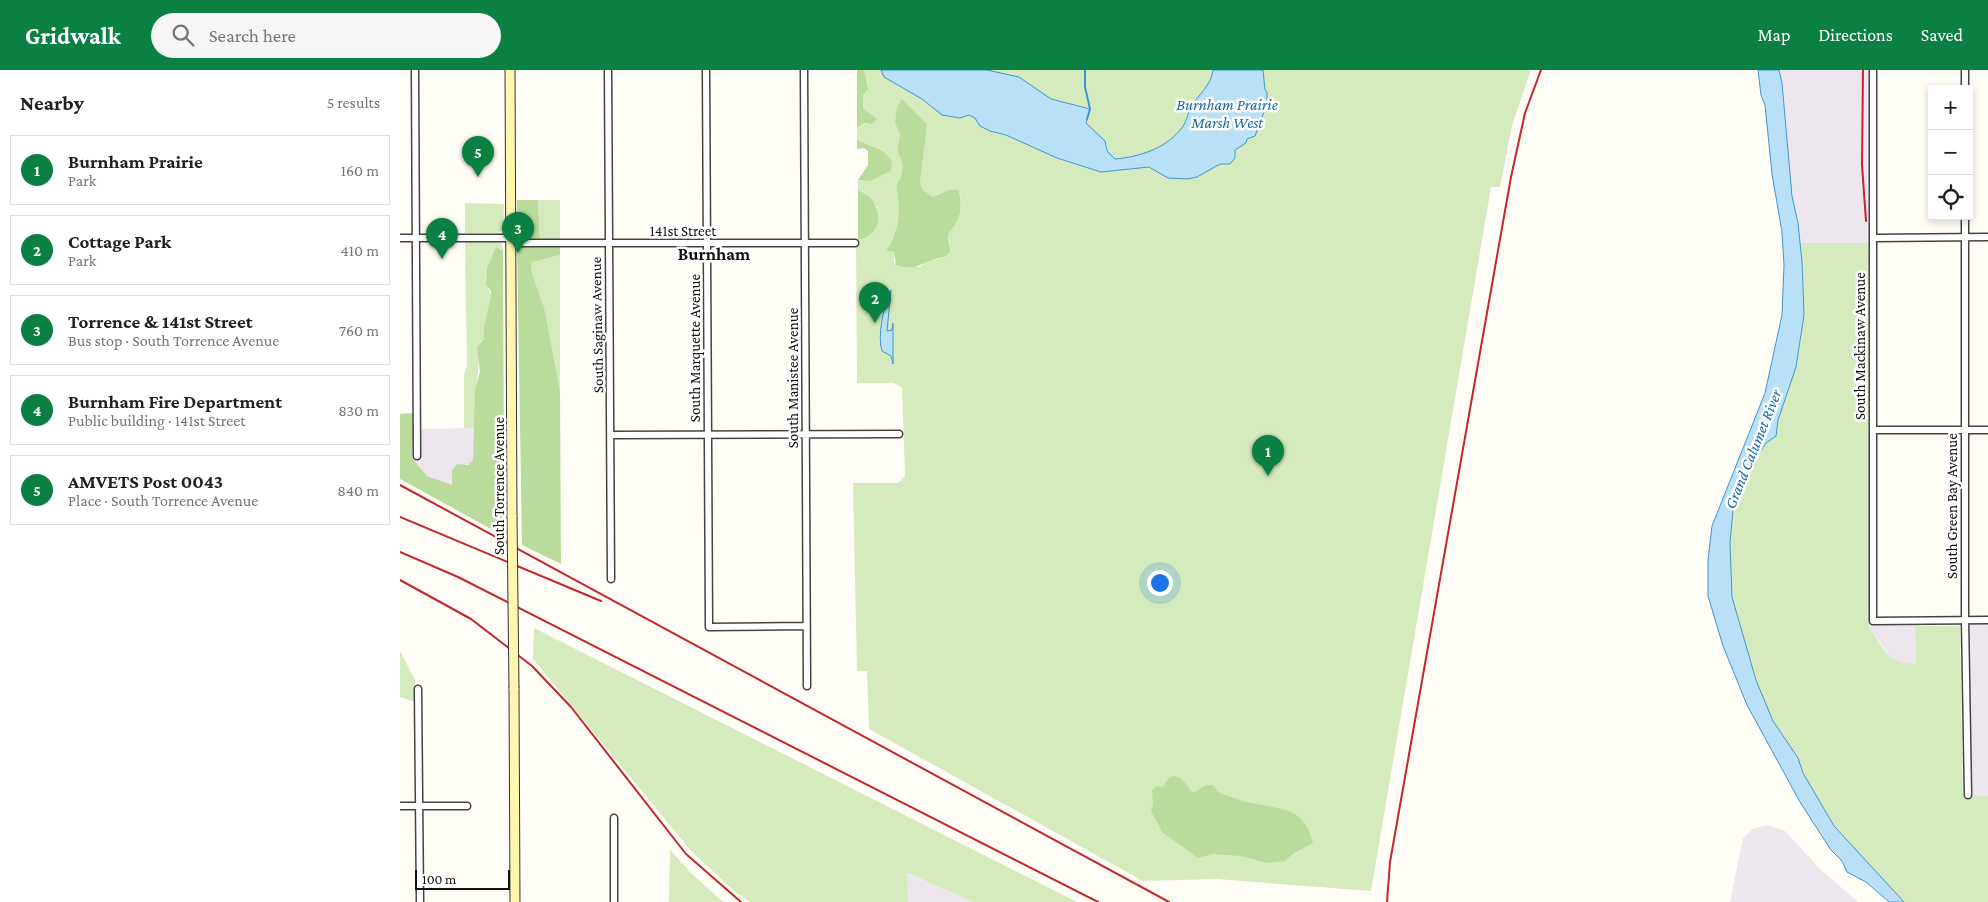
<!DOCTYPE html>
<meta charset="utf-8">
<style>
body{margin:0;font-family:"Crimson Pro",serif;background:#f6f6f6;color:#202124}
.controls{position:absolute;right:15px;top:15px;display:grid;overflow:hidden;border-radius:0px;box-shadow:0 2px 8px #0003}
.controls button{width:45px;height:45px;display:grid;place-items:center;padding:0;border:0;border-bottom:1px solid #e0e0e0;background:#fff;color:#202124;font:25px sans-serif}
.scale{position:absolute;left:15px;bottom:12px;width:95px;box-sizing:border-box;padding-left:5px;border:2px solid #111;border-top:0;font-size:14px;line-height:18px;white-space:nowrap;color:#111;-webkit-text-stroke:4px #fff;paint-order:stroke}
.you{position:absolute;left:759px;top:512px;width:18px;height:18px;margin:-12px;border:4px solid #fff;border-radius:50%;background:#1a73e8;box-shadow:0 0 0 8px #1a73e833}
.badge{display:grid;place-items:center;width:32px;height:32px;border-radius:50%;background:#0b8043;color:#fff;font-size:16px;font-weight:700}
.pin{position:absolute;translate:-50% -41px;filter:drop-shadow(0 1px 2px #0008)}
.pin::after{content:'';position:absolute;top:26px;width:18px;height:15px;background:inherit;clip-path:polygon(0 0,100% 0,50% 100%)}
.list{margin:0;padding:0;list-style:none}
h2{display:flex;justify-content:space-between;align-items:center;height:65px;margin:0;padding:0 20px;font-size:21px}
h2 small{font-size:16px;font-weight:400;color:#757577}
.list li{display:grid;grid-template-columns:32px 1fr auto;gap:15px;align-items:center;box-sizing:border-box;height:70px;margin:0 10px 10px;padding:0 10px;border:1px solid #e0e0e0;border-radius:0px}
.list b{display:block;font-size:19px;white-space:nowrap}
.list p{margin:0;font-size:16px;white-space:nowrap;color:#757577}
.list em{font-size:16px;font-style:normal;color:#757577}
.icon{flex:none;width:28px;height:28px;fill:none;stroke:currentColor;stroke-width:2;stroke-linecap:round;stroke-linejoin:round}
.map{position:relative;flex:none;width:1588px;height:832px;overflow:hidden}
header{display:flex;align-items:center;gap:30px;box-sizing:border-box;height:70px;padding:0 25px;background:#0b8043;color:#fff}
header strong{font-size:24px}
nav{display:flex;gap:28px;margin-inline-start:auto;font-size:18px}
.search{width:350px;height:45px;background:#f6f6f6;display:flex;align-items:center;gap:12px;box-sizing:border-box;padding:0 18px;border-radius:28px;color:#757577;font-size:19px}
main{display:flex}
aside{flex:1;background:#fff}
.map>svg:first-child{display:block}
.industrial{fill:#eee6ef}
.green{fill:#d5ebbd;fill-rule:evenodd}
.forest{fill:#b9dc9c}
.water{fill:#b9e0f7;stroke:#3f96cf}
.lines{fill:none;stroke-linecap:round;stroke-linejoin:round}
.stream{stroke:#3f96cf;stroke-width:2}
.street-casing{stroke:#444;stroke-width:9}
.secondary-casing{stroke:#333;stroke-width:11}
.street{stroke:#fff;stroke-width:6}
.secondary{stroke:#fff6b0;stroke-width:9}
.rail{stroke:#c4262e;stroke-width:2}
.secondary-bridge-casing{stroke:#333;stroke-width:11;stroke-linecap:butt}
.secondary-bridge{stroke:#fff6b0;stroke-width:9}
.labels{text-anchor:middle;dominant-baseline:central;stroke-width:5;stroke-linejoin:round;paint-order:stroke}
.street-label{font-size:15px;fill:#111;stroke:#fff}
.water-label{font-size:16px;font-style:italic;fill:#1768a6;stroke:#fff}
.quarter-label{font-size:18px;font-weight:bold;fill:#111;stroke:#fff}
</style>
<header>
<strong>Gridwalk</strong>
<div class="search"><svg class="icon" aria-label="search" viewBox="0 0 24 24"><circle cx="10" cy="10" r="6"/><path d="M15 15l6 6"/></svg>Search here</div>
<nav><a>Map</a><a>Directions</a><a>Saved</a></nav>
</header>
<main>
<aside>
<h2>Nearby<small>5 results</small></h2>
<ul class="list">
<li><span class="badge">1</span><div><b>Burnham Prairie</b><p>Park</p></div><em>160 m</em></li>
<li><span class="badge">2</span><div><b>Cottage Park</b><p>Park</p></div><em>410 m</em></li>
<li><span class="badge">3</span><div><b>Torrence &amp; 141st Street</b><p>Bus stop · South Torrence Avenue</p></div><em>760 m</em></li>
<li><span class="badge">4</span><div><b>Burnham Fire Department</b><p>Public building · 141st Street</p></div><em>830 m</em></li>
<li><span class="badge">5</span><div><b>AMVETS Post 0043</b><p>Place · South Torrence Avenue</p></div><em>840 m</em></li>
</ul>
</aside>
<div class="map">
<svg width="1588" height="832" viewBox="0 0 1588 832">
<rect width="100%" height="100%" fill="#fffdf5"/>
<!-- industrial -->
<path class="industrial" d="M1379 0H1472V152L1469 153V173H1400L1392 126Z
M74 358 73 390 69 395 66 394 52 416 27 406 12 388 11 364 14 359Z
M1520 554 1515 558 1516 593 1506 594 1498 593 1490 587 1469 557V555Z
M1558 554H1588V726L1564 727 1561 558Z
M1366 755 1385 761 1420 799 1458 832H1330L1343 768 1353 759Z
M506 803 573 832H508Z"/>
<!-- green -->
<path class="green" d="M464 0H1131L1112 55 1100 117H1091L971 821 817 809 743 811 469 659 467 601H457L453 413H498L505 406 502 318 494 313H457L456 173 461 169 478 138 464 122 458 120V110L470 111 490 101 492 92 483 81 457 70V58L467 53 470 43 463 38C461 25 468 13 464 0ZM496 53 521 98 520 113 523 120 533 127 549 120H559C564 143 561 146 548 165L550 173 547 187 529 190 520 197 494 193V182L486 181C499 161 502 139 496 116L501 107 503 95 497 80 500 64Z
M138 130H160V170L140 169Z
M65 133 104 134 103 160 97 163H65Z
M65 171H98L101 172 103 180 98 177 87 198 86 210 91 226 84 268 80 272 74 358H64V305L67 295Z
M1400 173H1469V557C1483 577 1488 596 1516 593L1515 558 1517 556H1560L1563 726H1588V832H1504L1434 756 1403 703 1398 688 1373 651 1356 610 1332 527 1330 473 1333 440 1338 421 1354 397 1358 385 1366 373 1376 366 1378 350 1396 297 1404 245Z
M160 185V321L131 201V192Z
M134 558 677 832H573L507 803 508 832H350L334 821 292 782 133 589Z
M0 581 15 610V632L0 627Z
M270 780 292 804 323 832H269Z"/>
<!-- forest -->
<path class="forest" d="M457 0H464L468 19 463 25V38L477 49 472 54 465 53 457 58Z
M502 29 527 54 520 113 523 120 533 127 549 120H559C563 144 561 146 548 165L550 181 546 187C523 188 521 203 496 195L494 182 486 181C500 160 501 139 496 116L501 107 503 95 497 80 500 64 495 53 497 37Z
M457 70 483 81 492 91 491 101 470 111 458 110 468 95V81L464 78 457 79Z
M458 120C483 129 487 164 458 170Z
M117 130H138L140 169H126L119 166 117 156Z
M96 177 103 180 104 387 102 465 0 409V344L14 343 12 388 27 406 52 415V400L57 394 68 395 73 390 75 320 80 302 77 278 84 268V258L91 226V221L86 214 87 198Z
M117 177H160V185L132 192 131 201 144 238 160 321 161 494 122 475Z
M774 706 781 708 793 723 806 715H813L818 722 825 725C835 728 845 732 856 734 886 740 904 738 913 773L894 783 885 791 867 793 841 786 813 784 798 788 762 762 751 741 753 734 752 720 756 716 763 717 769 708Z"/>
<!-- water -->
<path class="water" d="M481 0H587L619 7 651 29 690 39 686 53 705 71 707 81 715 89C738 87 765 79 780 60 786 54 787 46 790 39 797 25 811 17 813 0H863L865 20 867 22V34L855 66 847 69 846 73 835 80V88L830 94H820L797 107 788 109 768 108 749 97 701 102 657 88 606 65 590 61 580 56 575 48 569 45 560 48 542 45 522 29 484 7Z
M1358 0H1379L1382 13 1392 126 1398 153 1402 192 1404 245 1396 297 1378 350 1376 366 1366 373 1358 385 1354 397 1349 401 1338 421 1333 440 1330 473 1332 527 1356 610 1373 651 1398 688 1403 703 1434 756 1504 832H1489L1466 812 1447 802 1442 791 1431 780 1400 732 1347 635 1323 576 1308 526V490L1312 456 1365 323 1382 245 1384 195 1382 162 1372 104 1365 35 1361 25Z
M491 220 487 261 492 260 493 253V294L491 286 482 281C477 267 484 238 488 223L489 224Z"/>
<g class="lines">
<!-- stream -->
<path class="stream" d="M685 0V17L690 39 687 49"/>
<defs>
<path id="street" d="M15 0 17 386
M208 0 211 509
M306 0 309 557 406 556
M404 0 407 616
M1473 0V551L1588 550
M1565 0V19
M1565 146V550L1568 725
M0 168H111
M1473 168 1588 167
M111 173H455
M1473 360H1588
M211 365 499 364
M18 619 20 832
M0 736H67
M214 748V832"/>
<path id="secondary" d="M110 0 112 447
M114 618 115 832"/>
</defs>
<!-- street casing -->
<use href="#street" class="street-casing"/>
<!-- secondary casing -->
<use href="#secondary" class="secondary-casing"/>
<!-- street -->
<use href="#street" class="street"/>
<!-- secondary -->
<use href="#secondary" class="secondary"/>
<!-- rail -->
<path class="rail" d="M1463 0 1462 95 1466 151
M0 415 769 832
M0 447 201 531
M0 482 58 507 698 832
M0 510 71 549 132 596 171 637 286 784 341 832
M987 832 990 792 1111 107 1125 43 1141 0"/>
<defs>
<path id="secondary-bridge" d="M112 447 114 618"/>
</defs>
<!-- secondary-bridge casing -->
<use href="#secondary-bridge" class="secondary-bridge-casing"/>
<!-- secondary-bridge -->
<use href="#secondary-bridge" class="secondary-bridge"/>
</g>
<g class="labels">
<!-- street labels -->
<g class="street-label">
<text x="283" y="161">141st Street</text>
<text transform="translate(197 255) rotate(-91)">South Saginaw Avenue</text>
<text transform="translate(1460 276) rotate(-90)">South Mackinaw Avenue</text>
<text transform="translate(295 278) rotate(-90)">South Marquette Avenue</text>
<text transform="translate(393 308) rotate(-90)">South Manistee Avenue</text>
<text transform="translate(99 416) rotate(-90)">South Torrence Avenue</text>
<text transform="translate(1552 436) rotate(-90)">South Green Bay Avenue</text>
</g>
<!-- water labels -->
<g class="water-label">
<text x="827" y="34">Burnham Prairie<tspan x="827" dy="18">Marsh West</tspan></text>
<text transform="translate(1353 379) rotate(-68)">Grand Calumet River</text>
</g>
<!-- quarter labels -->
<g class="quarter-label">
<text x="314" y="184">Burnham</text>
</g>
</g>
</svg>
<div class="controls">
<button>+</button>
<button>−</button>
<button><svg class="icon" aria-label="locate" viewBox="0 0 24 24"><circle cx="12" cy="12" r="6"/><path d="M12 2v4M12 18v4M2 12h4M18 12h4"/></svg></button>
</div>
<div class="scale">100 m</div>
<div class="you"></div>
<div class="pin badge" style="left:868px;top:406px">1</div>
<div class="pin badge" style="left:475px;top:253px">2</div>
<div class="pin badge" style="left:118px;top:183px">3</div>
<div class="pin badge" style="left:42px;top:189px">4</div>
<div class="pin badge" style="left:78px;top:107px">5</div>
</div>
</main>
